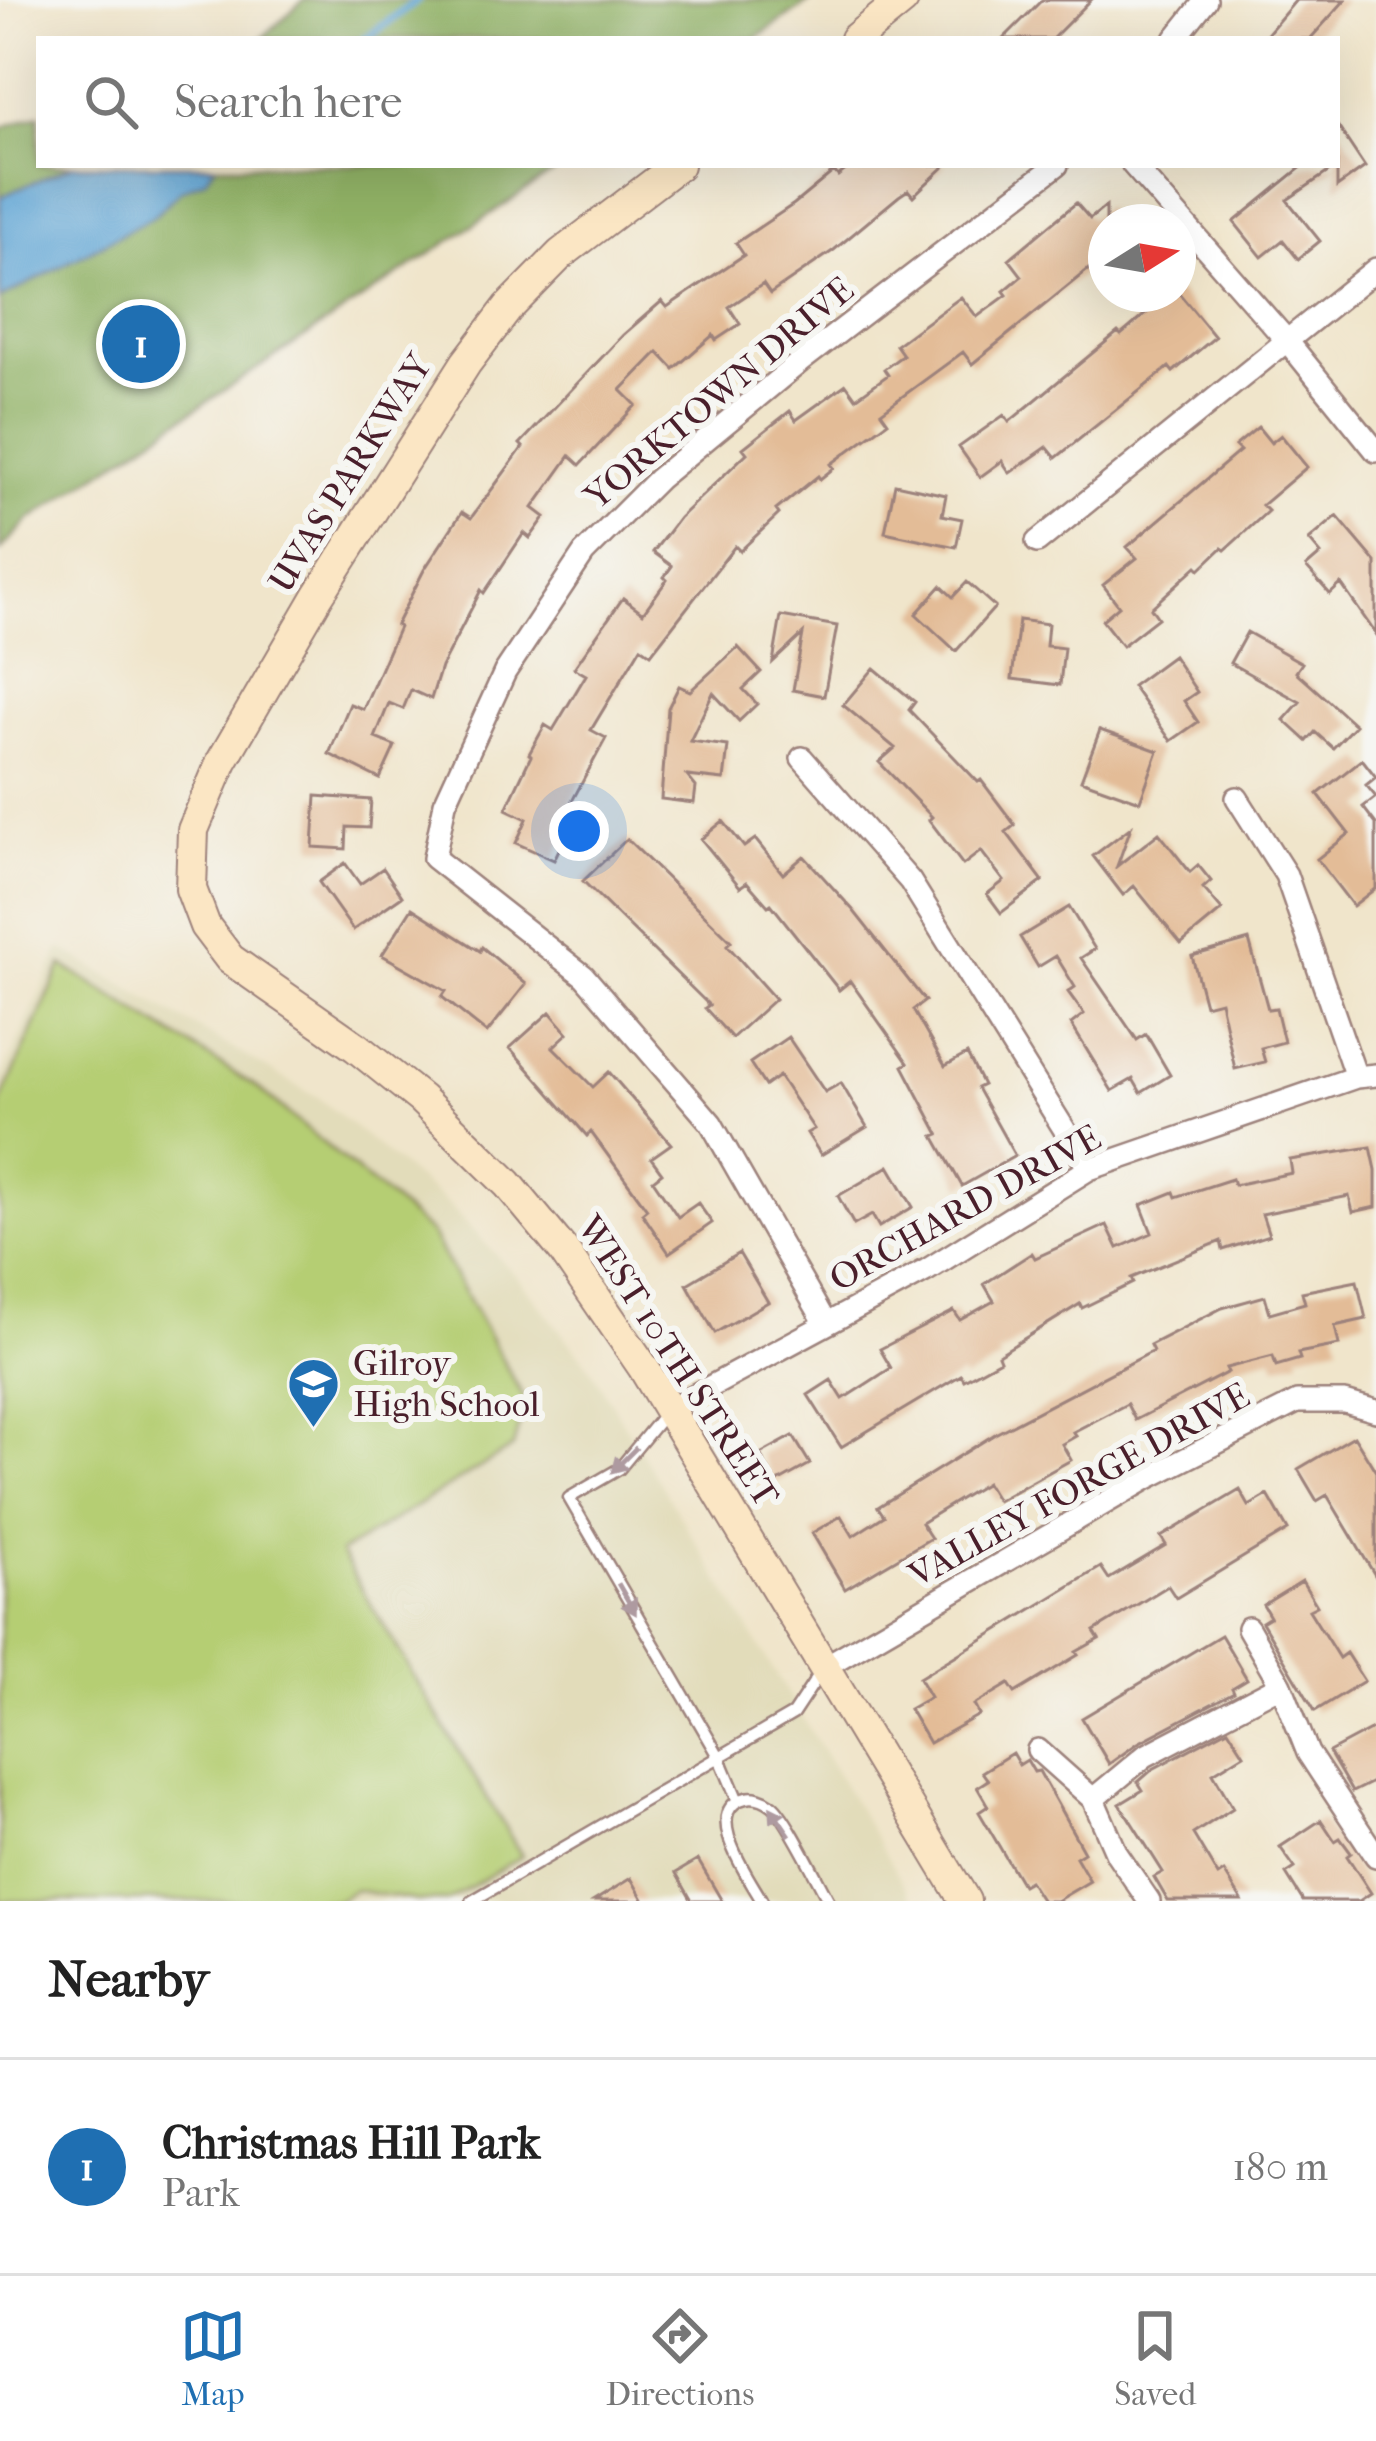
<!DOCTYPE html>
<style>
body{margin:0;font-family:"IM FELL French Canon",serif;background:#f6f6f6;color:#222}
.compass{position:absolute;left:1088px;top:204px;width:108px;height:108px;border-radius:50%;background:#fff;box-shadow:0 12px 48px #0002;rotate:79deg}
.you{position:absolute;left:579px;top:831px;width:42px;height:42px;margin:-30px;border:9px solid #fff;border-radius:50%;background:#1a73e8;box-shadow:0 0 0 18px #1a73e833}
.badge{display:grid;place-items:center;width:78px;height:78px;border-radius:50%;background:#1f6fb2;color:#fff;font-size:39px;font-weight:700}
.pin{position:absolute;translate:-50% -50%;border:6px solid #fff;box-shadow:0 3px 12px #0006}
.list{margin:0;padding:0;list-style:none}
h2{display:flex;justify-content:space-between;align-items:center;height:156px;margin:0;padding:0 48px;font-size:51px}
h2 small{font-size:39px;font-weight:400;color:#767676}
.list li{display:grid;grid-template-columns:78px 1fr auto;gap:36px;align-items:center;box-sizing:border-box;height:216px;padding:0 48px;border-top:3px solid #e0e0e0}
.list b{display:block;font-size:45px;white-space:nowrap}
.list p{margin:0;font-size:39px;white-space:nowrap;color:#767676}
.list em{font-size:39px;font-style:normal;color:#767676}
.icon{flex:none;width:66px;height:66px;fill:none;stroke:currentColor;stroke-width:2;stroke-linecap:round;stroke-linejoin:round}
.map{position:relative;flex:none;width:1376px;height:1901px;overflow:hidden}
.search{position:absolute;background:#fff;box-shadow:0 12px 48px #0002;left:36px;right:36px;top:36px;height:132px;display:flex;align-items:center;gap:30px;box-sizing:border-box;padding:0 42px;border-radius:0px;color:#767676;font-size:45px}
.sheet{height:372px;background:#fff}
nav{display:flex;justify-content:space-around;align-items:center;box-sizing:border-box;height:168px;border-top:3px solid #e0e0e0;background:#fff;font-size:33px;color:#767676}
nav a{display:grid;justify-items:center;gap:6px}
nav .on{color:#1f6fb2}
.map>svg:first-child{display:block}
.built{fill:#e2dcba}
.green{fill:#b5ce73;stroke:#80764f;stroke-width:3}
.forest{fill:#90b165;stroke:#6d6848;stroke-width:3}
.water{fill:#5ea4d4;stroke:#546280;stroke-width:3}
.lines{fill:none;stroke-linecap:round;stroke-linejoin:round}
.stream{stroke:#5ea4d4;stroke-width:8}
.building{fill:#e3bc97}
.lane-casing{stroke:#9d827b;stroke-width:15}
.street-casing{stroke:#9d827b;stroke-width:26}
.secondary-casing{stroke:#9d827b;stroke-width:34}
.lane{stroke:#fff;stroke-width:10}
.street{stroke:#fff;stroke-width:21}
.secondary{stroke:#fbe6c4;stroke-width:30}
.oneway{fill:#ae9aa0}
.labels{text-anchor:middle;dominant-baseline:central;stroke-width:12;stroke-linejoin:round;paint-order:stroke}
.street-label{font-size:36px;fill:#4a1f2b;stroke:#f6f6f2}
.poi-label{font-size:36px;fill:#4a1f2b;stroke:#f6f6f2;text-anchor:start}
</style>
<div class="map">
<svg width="1376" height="1901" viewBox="0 0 1376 1901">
<rect width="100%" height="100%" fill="#f6f6f2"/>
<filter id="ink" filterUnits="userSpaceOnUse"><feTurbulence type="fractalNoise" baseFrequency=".00833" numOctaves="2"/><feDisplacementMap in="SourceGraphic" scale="24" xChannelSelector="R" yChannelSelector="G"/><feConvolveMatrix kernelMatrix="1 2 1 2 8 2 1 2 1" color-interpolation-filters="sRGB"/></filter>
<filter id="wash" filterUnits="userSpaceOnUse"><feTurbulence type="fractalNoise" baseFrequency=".004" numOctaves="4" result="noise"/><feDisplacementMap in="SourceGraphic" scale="48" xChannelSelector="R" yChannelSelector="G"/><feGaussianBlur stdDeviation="2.7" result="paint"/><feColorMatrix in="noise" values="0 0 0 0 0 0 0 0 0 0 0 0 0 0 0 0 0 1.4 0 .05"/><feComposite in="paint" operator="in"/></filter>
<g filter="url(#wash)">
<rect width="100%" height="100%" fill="#f0e5cb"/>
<!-- built -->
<path class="built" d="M60 948 321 1100 450 1206 517 1277 587 1363 914 1901H0V1080Z"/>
<!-- green -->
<path class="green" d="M62 965 255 1086 431 1233 525 1400 513 1447 340 1553 522 1856 447 1901H419L354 1890 336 1901H0V1103Z"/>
<!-- forest -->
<path class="forest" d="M304 0H812L755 39H261Z
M39 115V165H564L29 520 0 551V128Z"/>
<!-- water -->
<path class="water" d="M73 165H215L205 180 181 190 153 217 0 299V197Z"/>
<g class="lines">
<!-- stream -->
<path class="stream" d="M365 39 418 0"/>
</g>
<g id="blocks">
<!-- building -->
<path class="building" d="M1042 0H1091L1052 39H1003Z
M1296 0H1345L1310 39H1263Z
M1337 125 1365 167 1337 187V166L1287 200 1320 241 1298 259 1283 240 1262 257 1234 222 1304 165H1337Z
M852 165H946L913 196 908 190 899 196 834 250 770 294 763 284 729 307 740 324 716 340 713 335 674 369 658 352 621 390 636 405 580 465 570 456 533 508 545 517 530 538 524 533 484 593 481 590 441 667 431 699 411 690 403 709 389 703 375 738 395 746 380 779 329 754 350 704 363 709 399 627 396 625 424 570 462 512 471 518 523 447 520 444 623 335 662 301 667 307 744 255 736 243 794 204 834 171 838 176Z
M1076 203 1090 219 1106 206V255L972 364 963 352 881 412 888 422 831 464 834 468 820 479 818 476 776 510 779 514 740 551 735 546 651 654 641 647 591 730 606 738 571 803 579 807 554 860 516 843 527 819 506 809 531 756 529 754 545 725 553 730 586 675 574 668 623 598 643 613 667 580 664 577 672 566 653 552 679 518 747 453 743 448 790 411 796 420 846 384 856 398 888 375 884 369 903 355 896 345 961 297 977 317 1007 295 1004 291 1022 276 1009 259Z
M1178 292 1215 337 1173 372 1169 367 1056 458 1047 447 1010 473 1002 461 980 477 959 447 1004 415 1009 422 1118 332 1121 335 1169 294Z
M1258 427 1271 443 1281 435 1307 467 1262 505 1268 511 1225 550 1222 548 1200 569 1197 566 1151 608 1158 618 1122 646 1102 620 1119 606 1103 585 1137 558 1127 547 1240 451 1235 446Z
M895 484 946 495 942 515 962 519 956 547 885 532Z
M1337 516 1376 562V634L1341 584 1330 594 1306 567 1321 554 1309 540Z
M967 582 995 607 956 651 916 614 941 586 953 597Z
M781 616 837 626 824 696 793 690 803 634 773 662Z
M1019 620 1048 624 1046 646 1064 648 1060 685 1012 679Z
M1247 632 1302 663 1296 672 1355 725 1333 748 1315 732 1307 741 1284 720 1300 702 1230 663Z
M738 647 761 672 743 689 757 704 739 721 713 693 690 741 728 746 724 780 687 776 696 787 694 803 661 799 668 708 679 686 690 691Z
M1173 656 1197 692 1184 701 1198 722 1171 741 1132 686Z
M874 668 915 702 909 710 978 782 981 780 1015 825 1006 832 1043 881 1001 913 987 894 1004 881 981 851 963 865 929 820 932 817 879 762 895 748 843 705Z
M1100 730 1158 751 1140 801 1081 780Z
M1362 759 1376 777 1366 785 1376 797 1363 807 1376 824V888L1353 906 1317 859 1349 834 1318 794Z
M316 796 371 800 369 828 347 827 346 849 313 847Z
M723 821 744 847 755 839 783 874 804 856 853 910 925 1001 913 1010 945 1066 967 1054 983 1085 977 1088 1015 1156 962 1186 934 1136 939 1134 903 1066 908 1063 850 981 839 990 771 904 768 906 747 882 740 887 701 839Z
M1131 827 1117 866 1159 833 1190 872 1198 865 1211 881 1203 888 1222 910 1181 944 1134 886 1123 895 1093 856Z
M627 839 731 941 727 945 775 999 732 1038 705 1008 709 1005 583 881Z
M345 863 360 884 383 868 402 896 353 930 319 882Z
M1069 907 1095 949 1081 958 1137 1040 1146 1034 1170 1075 1141 1093 1133 1079 1112 1091 1071 1024 1084 1014 1068 992 1075 987 1056 956 1038 967 1020 937Z
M412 908 480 951 482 947 526 984 487 1033 442 997 446 991 382 955Z
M1249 940 1268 1009 1276 1008 1284 1042 1261 1048 1265 1062 1235 1069 1220 1001 1205 1005 1192 956Z
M550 1012 568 1033 553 1047 593 1087 609 1072 671 1144 651 1158 662 1173 653 1180 678 1217 698 1203 712 1223 669 1253 642 1213 647 1209 591 1132 587 1136 510 1048Z
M788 1037 825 1092 841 1083 867 1127 821 1155 807 1133 814 1129 779 1076 765 1086 750 1063Z
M1371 1147 1376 1170V1207L1353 1212 1349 1196 1262 1214 1269 1235 1223 1250 1221 1241 1131 1278 1133 1283 1082 1308 1080 1304 998 1355 1000 1360 964 1380 961 1375 841 1447 808 1395 831 1380 843 1399 891 1368 880 1349 954 1311 960 1320 994 1301 984 1284 1032 1253 1035 1258 1107 1225 1118 1248 1152 1233 1141 1205 1174 1192 1176 1197 1232 1179 1234 1185 1292 1173 1290 1160Z
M889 1166 913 1207 879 1227 872 1215 854 1225 838 1196Z
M739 1253 768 1302 715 1333 687 1284Z
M1357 1281 1366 1319 1335 1326 1339 1345 1298 1353 1300 1359 1276 1366 1273 1356 1226 1368 1228 1372 1135 1420 1127 1404 1073 1432 1076 1436 1062 1444 1071 1460 997 1501 986 1483 921 1523 931 1538 845 1589 812 1533 841 1516 853 1536 884 1516 878 1507 926 1477 995 1434 1153 1351 1150 1345 1222 1308 1265 1296 1270 1313 1305 1303 1302 1292Z
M793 1436 810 1464 776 1483 760 1454Z
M1354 1436 1376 1472V1577L1327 1495 1317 1501 1298 1469Z
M1240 1490 1249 1506 1268 1495 1288 1530 1176 1598 1168 1586 1094 1631 1099 1639 1076 1652 1078 1655 1015 1693 1009 1684 974 1705 979 1715 929 1743 909 1709 930 1697 919 1678 1101 1567 1109 1579 1166 1545 1161 1537Z
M1302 1581 1317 1606 1309 1610 1339 1658 1346 1653 1364 1681 1315 1711 1262 1622 1270 1617 1263 1605Z
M1221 1635 1247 1679 1232 1688 1234 1692 1138 1743 1109 1764 1082 1718Z
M1376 1727V1780L1352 1792 1329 1752Z
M1228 1729 1244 1754 1213 1773 1233 1808 1193 1834 1218 1876 1224 1872 1242 1901H1168L1154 1877 1163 1872 1120 1804 1143 1790 1138 1782 1153 1769Z
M1012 1753 1019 1765 1027 1760 1034 1772 1039 1771 1084 1852 1076 1857 1090 1881 1056 1901H1042L1029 1881 1022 1885 979 1812 988 1806 977 1787 988 1780 982 1772Z
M1321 1820 1335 1841 1340 1838 1351 1853 1347 1856 1371 1893 1359 1901H1303L1286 1874 1295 1868 1280 1847Z
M698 1860 722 1901H692L676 1873Z
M631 1878 644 1901H594Z"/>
</g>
</g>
<g filter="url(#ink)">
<use href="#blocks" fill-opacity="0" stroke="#9d827b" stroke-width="3"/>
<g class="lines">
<defs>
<path id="lane" d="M666 1412 619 1469 569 1498 720 1758 738 1801
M472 1901 793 1714 822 1670
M762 1901C750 1879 699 1810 746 1798 754 1796 764 1799 772 1805 787 1817 817 1880 829 1901"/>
<path id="street" d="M1175 39 1206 0
M1133 165 1288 342 1376 451
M1037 542 1376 269
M802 758 910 881 1089 1169
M1237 798 1286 875 1356 1077
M826 1324 711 1123 584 976 434 858 445 803 505 672 584 553 658 479 801 361 1057 165
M669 1409 927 1270 1089 1169 1356 1077 1376 1075
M1248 1628 1281 1685 1308 1753 1376 1856
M824 1667 1146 1479 1297 1402H1345L1376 1411
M1038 1750 1093 1799 1117 1854 1149 1901
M1093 1799 1145 1756 1281 1685"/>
<path id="secondary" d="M855 39 903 0
M678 165 561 254 508 308 466 363 318 596 222 761 193 830 191 889 205 926 230 959 356 1047 421 1099 508 1184 563 1250 643 1367 965 1901"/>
</defs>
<!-- lane casing -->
<use href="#lane" class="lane-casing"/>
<!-- street casing -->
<use href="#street" class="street-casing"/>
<!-- secondary casing -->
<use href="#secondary" class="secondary-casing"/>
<!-- lane -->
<use href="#lane" class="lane"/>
<!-- street -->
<use href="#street" class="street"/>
<!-- secondary -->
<use href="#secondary" class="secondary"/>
</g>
<!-- one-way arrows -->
<defs><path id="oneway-solid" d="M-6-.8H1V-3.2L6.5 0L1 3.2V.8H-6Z" transform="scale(3)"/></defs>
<g class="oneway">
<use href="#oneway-solid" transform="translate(624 1460) rotate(135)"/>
<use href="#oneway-solid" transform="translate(627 1599) rotate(60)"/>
<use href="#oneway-solid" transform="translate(780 1821) rotate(-124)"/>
</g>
</g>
<!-- icons -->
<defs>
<symbol id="school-pin" viewBox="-11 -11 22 30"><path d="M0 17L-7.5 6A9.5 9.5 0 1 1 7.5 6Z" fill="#1f6fb2" stroke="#f6f6f2"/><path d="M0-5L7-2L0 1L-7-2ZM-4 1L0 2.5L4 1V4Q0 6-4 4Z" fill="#fff"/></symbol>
</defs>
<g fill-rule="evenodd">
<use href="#school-pin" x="284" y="1354" width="59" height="81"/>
</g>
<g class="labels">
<!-- street labels -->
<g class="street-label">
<text transform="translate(719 393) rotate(-40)">YORKTOWN DRIVE</text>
<text transform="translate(350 473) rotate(-58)">UVAS PARKWAY</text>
<text transform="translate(965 1208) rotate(-29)">ORCHARD DRIVE</text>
<text transform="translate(678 1361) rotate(57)">WEST 10TH STREET</text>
<text transform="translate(1079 1485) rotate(-29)">VALLEY FORGE DRIVE</text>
</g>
<!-- poi labels -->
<g class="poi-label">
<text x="353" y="1363">Gilroy<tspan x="353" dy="41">High School</tspan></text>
</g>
</g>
</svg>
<svg class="compass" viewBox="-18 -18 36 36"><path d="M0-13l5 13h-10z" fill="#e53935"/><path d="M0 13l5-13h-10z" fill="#767676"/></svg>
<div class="you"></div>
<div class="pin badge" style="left:141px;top:344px">1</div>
<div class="search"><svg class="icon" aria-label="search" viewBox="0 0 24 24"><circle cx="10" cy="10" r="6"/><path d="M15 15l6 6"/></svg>Search here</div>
</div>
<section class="sheet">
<h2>Nearby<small></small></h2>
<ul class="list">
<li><span class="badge">1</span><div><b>Christmas Hill Park</b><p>Park</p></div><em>180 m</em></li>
</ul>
</section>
<nav>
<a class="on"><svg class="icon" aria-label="map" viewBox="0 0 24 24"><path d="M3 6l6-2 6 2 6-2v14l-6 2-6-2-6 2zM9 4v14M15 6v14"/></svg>Map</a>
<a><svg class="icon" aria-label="directions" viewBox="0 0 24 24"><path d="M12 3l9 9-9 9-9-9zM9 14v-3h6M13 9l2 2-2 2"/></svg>Directions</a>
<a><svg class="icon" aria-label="saved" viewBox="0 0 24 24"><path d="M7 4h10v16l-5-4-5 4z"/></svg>Saved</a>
</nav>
